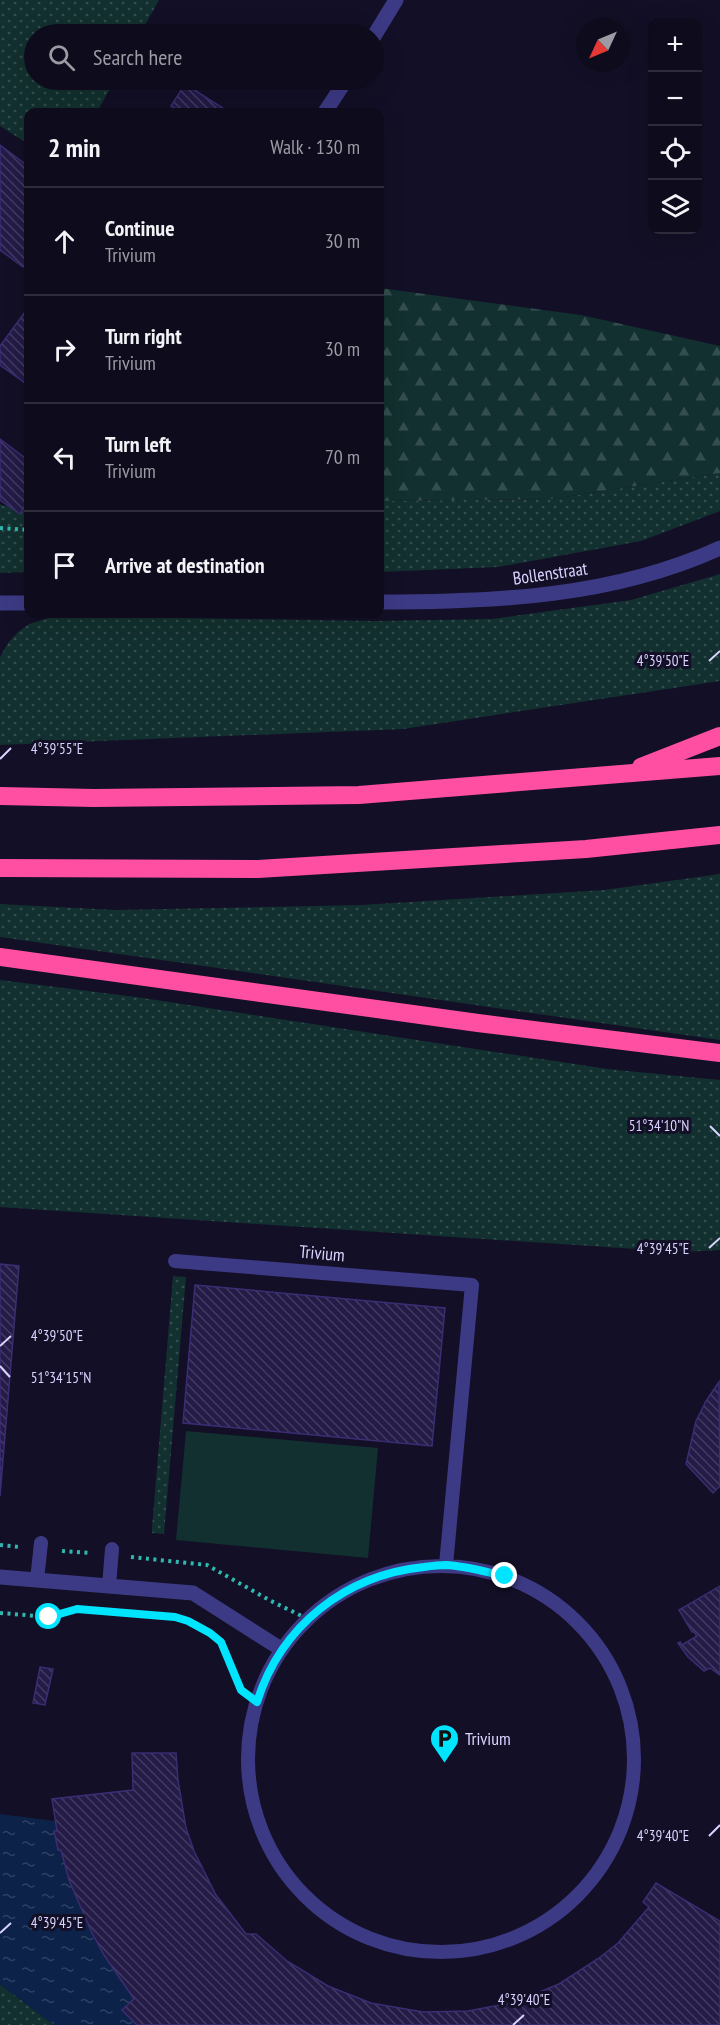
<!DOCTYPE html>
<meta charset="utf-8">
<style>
body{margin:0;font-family:"PT Sans Narrow",sans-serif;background:#1c1929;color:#f1f3f6}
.controls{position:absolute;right:18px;top:18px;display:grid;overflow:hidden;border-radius:12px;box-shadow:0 6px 24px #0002}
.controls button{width:54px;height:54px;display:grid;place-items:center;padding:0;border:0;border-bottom:2px solid #2e2b3b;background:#0e0b1c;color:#f1f3f6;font:30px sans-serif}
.compass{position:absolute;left:576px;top:18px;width:54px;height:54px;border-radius:50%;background:#0e0b1c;box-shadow:0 6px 24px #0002;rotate:226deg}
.stop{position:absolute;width:18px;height:18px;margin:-14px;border:4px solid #00e5ff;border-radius:50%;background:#fff}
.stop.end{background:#00e5ff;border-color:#fff;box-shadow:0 2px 6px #0008}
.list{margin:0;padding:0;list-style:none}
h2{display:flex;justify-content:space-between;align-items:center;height:78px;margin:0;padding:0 24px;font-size:26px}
h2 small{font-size:20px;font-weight:400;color:#9b9ba3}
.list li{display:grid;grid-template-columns:39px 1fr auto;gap:18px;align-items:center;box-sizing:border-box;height:108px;padding:0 24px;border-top:2px solid #2e2b3b}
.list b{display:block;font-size:22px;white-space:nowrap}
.list p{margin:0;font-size:20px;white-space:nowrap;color:#9b9ba3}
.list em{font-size:20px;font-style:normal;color:#9b9ba3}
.icon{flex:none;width:33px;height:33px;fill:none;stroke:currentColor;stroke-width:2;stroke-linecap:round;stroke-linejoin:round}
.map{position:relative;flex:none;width:720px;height:2025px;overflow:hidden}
.search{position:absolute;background:#0e0b1c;box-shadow:0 6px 24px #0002;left:24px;top:24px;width:360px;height:66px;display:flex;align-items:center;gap:15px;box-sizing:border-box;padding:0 21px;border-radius:33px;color:#9b9ba3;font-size:22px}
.panel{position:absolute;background:#0e0b1c;box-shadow:0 6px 24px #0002;left:24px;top:108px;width:360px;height:510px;border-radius:12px}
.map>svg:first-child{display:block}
.grass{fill:url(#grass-dots)}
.forest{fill:url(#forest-firs)}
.garden{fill:#12302f}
.water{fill:url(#water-ripples)}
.building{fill:url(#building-back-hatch);stroke:#3b2d73;stroke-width:1.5}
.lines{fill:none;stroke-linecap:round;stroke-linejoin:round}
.path{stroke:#2fb8b0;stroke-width:4;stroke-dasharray:3 4.5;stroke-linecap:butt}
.service{stroke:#3d3a85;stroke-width:14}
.minor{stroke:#3d3a85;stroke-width:15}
.motorway{stroke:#ff4fa3;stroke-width:18}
.route{stroke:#00e5ff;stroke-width:8}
.ticks{fill:none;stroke:#d9d4ff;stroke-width:2}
.labels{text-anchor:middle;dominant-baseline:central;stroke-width:6;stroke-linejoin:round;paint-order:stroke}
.street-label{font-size:18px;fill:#d9d4ff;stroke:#130f26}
.poi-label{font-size:18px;fill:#d9d4ff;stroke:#130f26;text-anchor:start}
.ticks-label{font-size:15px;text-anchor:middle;fill:#d9d4ff;stroke:#130f26;stroke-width:6;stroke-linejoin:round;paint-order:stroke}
</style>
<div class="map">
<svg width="720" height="2025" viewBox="0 0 720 2025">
<defs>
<pattern id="grass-dots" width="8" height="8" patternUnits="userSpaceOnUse" patternTransform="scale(1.5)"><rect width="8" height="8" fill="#12302f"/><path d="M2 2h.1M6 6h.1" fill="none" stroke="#344d4e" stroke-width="1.8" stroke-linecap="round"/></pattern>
<pattern id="forest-firs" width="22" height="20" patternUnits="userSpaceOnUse" patternTransform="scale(1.5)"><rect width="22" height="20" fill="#12302f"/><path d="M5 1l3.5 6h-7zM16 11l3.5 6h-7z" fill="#344d4e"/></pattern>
<pattern id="water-ripples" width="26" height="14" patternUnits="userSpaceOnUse" patternTransform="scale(1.5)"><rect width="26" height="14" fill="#0c2248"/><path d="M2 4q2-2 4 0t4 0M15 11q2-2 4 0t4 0" fill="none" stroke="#2f4163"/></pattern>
<pattern id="building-back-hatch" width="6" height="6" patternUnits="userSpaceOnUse" patternTransform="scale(1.5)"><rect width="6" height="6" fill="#241b47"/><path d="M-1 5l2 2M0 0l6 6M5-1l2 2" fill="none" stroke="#433b63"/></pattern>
</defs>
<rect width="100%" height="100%" fill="#130f26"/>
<!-- grass -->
<path class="grass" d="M0 0H159L140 34H34V80H115L97 112H28V144L0 126Z
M720 473V511L641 541 498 567 380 572V501L551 499Z
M28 503V572L0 573V504L4 506Z
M720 574V681L403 729 0 745V657L8 643 18 632 29 624 55 616 375 621 492 619 631 600Z
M720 874V1040L0 937V904L115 910 362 905 604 890Z
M0 980 136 997 607 1069 720 1080V1250L682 1252 0 1207Z
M173 1276 186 1277 164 1534 152 1533V1528Z
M0 1984 54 2025H0Z"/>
<!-- forest -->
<path class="forest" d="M380 288 581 315 720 346V473L551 499 380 501Z"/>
<!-- garden -->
<path class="garden" d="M186 1431 378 1448 368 1558 176 1540Z"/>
<!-- water -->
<path class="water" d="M0 1814 55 1821 57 1831H54L79 1905 90 1930 103 1954 134 1999 123 2010 137 2025H54L0 1984Z"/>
<!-- building -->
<path class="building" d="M185 84 229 112H178L179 111 171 106Z
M0 145 28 166V260L23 267 0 250Z
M25 312 28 315V385L0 365V346Z
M0 439 28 460V500L20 514 0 500Z
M0 1264 19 1266 0 1496Z
M195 1285 445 1308 432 1446 183 1423Z
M719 1382 720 1486 713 1493 686 1464 696 1421 706 1401Z
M720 1586V1675L710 1668 704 1671 688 1657 678 1643 680 1642 682 1645 697 1636 693 1631 692 1632 679 1610Z
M40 1667 53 1669 45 1705 33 1703Z
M132 1753H176L178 1780 186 1828 194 1851 216 1895 246 1934H256L287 1961 328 1986 371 2003 423 2012 468 2011 515 2002 559 1984 599 1958 618 1943 649 1907 643 1902 656 1883 720 1921V2025H137L122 2010 134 1999 104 1955 91 1931 69 1880 62 1854 61 1850H58L54 1831H57L52 1799 133 1790Z"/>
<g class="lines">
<!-- path -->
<path class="path" d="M0 528 28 530
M0 1545 19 1547
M62 1551 90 1553
M131 1557 207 1565 271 1601 308 1619
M0 1613 49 1617 77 1609 175 1617 188 1621 210 1633 221 1643 241 1690 257 1702"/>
<!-- service -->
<path class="service" d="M175 1261 472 1285 446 1565
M248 1759a193 193 0 1 1 386 0a193 193 0 1 1-386 0Z
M37 1580 41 1543
M109 1586 112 1549"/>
<!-- minor -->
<path class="minor" d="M374 36 396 0
M325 112 346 80
M380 602C495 602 613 597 720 548
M0 603H28
M0 1577 193 1593 281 1649"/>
<!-- motorway -->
<path class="motorway" d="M641 767 720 736
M0 796 94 798 359 795 720 766
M0 868 258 869 586 849 720 835
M0 957 478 1023 720 1053"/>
</g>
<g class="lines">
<!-- route -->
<path class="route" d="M49 1617 77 1609 175 1617 188 1621 210 1633 221 1642 241 1690 257 1702C281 1626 345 1575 424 1567 431 1566 439 1565 446 1565 466 1566 486 1572 505 1576"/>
</g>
<!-- ticks -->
<path class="ticks" d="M709 661 720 651M0 759 11 748M710 1126 720 1136M709 1248 720 1238M0 1346 11 1336M0 1366 10 1377M709 1836 720 1825M0 1933 11 1923M513 2025 524 2015"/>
<!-- icons -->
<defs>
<symbol id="parking-pin" viewBox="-11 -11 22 30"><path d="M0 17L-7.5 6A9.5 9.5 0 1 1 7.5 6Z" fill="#00e5ff" stroke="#130f26"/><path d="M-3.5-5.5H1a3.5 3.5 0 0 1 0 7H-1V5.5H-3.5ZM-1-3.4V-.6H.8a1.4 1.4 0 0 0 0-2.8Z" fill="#111"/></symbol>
</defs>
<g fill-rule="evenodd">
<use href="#parking-pin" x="428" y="1722" width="33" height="45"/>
</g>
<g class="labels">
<!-- street labels -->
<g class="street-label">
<text transform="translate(550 573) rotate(-8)">Bollenstraat</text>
<text transform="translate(322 1253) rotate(5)">Trivium</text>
</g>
<!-- poi labels -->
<g class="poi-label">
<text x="465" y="1738">Trivium</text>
</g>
</g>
<g class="ticks-label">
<text x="663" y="666">4°39'50"E</text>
<text x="57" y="754">4°39'55"E</text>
<text x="659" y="1131">51°34'10"N</text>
<text x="663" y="1254">4°39'45"E</text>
<text x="57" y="1341">4°39'50"E</text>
<text x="61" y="1383">51°34'15"N</text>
<text x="663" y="1841">4°39'40"E</text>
<text x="57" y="1928">4°39'45"E</text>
<text x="524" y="2005">4°39'40"E</text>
</g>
</svg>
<div class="controls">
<button>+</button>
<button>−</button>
<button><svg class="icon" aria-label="locate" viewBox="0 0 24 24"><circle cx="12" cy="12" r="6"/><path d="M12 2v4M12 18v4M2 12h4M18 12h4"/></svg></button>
<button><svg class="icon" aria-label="layers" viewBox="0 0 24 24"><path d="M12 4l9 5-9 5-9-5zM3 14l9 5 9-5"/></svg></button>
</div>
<svg class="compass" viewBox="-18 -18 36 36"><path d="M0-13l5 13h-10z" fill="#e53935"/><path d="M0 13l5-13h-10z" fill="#9b9ba3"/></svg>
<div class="stop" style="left:49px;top:1617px"></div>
<div class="stop end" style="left:505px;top:1576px"></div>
<div class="search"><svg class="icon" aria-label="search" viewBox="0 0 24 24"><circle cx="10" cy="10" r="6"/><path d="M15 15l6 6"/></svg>Search here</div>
<section class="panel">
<h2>2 min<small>Walk · 130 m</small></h2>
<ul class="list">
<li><svg class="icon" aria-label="ahead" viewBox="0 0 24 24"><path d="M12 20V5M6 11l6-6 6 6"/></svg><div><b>Continue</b><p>Trivium</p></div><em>30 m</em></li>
<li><svg class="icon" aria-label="right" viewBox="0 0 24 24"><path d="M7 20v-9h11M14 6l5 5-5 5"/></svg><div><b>Turn right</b><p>Trivium</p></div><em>30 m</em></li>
<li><svg class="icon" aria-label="left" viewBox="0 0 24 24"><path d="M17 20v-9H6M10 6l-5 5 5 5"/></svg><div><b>Turn left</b><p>Trivium</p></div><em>70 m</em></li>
<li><svg class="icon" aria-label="arrive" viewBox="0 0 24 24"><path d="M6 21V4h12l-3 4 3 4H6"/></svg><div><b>Arrive at destination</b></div></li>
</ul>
</section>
</div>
